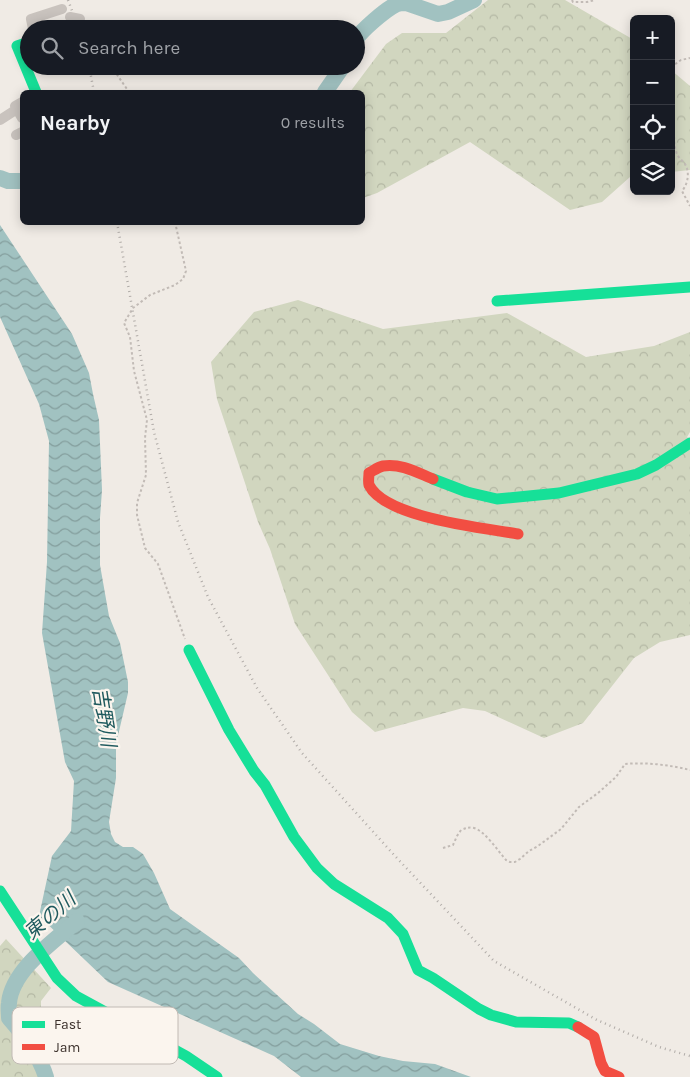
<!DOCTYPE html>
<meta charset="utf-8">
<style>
body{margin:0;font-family:Karla,"Noto Sans JP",sans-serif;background:#20242c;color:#f1f3f6}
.controls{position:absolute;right:15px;top:15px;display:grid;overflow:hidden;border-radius:8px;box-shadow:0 2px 12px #0003}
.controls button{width:45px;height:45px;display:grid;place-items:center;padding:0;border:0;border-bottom:1px solid #363941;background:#171b24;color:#f1f3f6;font:25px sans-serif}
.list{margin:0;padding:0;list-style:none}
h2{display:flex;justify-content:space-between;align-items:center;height:65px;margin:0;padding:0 20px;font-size:21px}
h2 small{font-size:16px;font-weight:400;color:#9ea1a6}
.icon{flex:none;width:28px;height:28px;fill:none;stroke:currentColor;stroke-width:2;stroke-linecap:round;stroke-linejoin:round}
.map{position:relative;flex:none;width:690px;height:1077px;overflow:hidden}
.search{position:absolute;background:#171b24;box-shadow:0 2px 12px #0003;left:20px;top:20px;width:345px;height:55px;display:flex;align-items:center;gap:12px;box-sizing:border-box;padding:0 18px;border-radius:28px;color:#9ea1a6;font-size:19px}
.panel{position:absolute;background:#171b24;box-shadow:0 2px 12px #0003;left:20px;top:90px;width:345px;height:135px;border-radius:8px}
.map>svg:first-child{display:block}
.forest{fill:url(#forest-crowns)}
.water{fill:url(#water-waves)}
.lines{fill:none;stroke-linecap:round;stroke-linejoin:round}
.river{stroke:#a1c2c1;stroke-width:16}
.path{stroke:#c2bbb6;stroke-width:2;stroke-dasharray:2.5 2.5;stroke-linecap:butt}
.street{stroke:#c9c3be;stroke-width:10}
.fast{stroke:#16e098;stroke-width:11}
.jam{stroke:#f24e42;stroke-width:11}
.rail{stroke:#b1aca8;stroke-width:2.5;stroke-dasharray:1 4;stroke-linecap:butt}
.street-bridge{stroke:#c9c3be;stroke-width:10}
.labels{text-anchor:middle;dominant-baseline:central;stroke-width:4.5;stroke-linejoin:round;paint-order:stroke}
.water-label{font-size:20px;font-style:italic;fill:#1f5a5e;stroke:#fbf5ee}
.key{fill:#fbf5ee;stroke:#c1bab4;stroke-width:1}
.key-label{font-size:14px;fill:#3b302b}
</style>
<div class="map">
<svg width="690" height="1077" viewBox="0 0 690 1077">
<defs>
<pattern id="forest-crowns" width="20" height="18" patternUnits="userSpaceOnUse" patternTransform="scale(1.25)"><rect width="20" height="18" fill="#d1d6bf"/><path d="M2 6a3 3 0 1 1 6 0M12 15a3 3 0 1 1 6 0" fill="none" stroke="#b4b8a4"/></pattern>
<pattern id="water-waves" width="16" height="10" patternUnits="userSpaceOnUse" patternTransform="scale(1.25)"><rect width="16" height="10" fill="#a1c2c1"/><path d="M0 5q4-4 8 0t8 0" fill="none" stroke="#849e9d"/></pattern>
</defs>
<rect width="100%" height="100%" fill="#f0ebe5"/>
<!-- forest -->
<path class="forest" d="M488 0H565L634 40V177H630L602 202 570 210 470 142 377 193 363 198 362 92H350L386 44 402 33H446Z
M671 70 690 86V170L671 172Z
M298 300 383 329 507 313 586 357 654 346 690 332V432L687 437 690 439V635L660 642 634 658 583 723 544 738 485 711 463 708 375 732 352 712 295 624 270 549 258 522 217 399 211 362 254 312Z
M6 939 51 988 41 1001V1046L53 1077H0V946Z"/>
<!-- water -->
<path class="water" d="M0 225 72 334 89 373 93 394 99 420 102 490 100 518V565L109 616 120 643 128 682V693L116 744V778L109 822 111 834 115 842 123 847H133L143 854 154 873 170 909 239 958 253 973 298 1014 314 1024 340 1044 379 1056 403 1061 435 1064 471 1077H301L274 1056 108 982 39 916 52 856 71 831 74 781 65 762 42 633 47 562 49 441 39 404 0 317Z"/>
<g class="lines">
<!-- river -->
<path class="river" d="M356 39C362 30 385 10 395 5 398 3 402 3 406 3L438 14 448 12 474 0
M325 92 343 66
M0 178 8 181H22
M46 1077C40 1057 23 1034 9 1018 9 1013 8 1008 9 1003 12 970 53 942 77 921"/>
<!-- path -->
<path class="path" d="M572 0 573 2H587L595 0
M111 66 129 92
M671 67 681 60 690 58
M671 127C676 135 673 143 676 151 677 157 682 160 685 164 690 172 688 184 682 191L690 206
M175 222 186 271 183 279 175 285 150 295 133 308 124 323 130 337 134 371 147 420 145 438 146 475 137 503V515L145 548 158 564 185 639
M443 848 453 845 457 836 461 830C466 828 469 827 474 828 485 831 498 851 506 860L510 862H515L520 859 529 851 538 846 561 829 579 807 598 793 616 777 625 764C646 762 670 765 690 770"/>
<!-- street -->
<path class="street" d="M33 29 31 19 62 9
M22 102 15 106 22 118
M0 120 17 109
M16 135 22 132"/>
<!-- fast -->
<path class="fast" d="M29 42 17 46 36 92
M497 301 690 287
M433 479 467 492 497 499 559 493 637 474 656 465 690 443
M189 650 229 730 254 771 265 785 294 837 317 868 334 884 388 918 403 934 418 970 433 978 479 1009 491 1015 516 1022 569 1023 578 1027
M0 891 57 978 76 996 186 1056 217 1077"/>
<!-- jam -->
<path class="jam" d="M433 479C418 473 401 463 383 466 378 467 373 471 369 473 369 477 368 481 369 485 385 518 484 528 518 534
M578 1027 594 1037 601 1063 605 1071 619 1077"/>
<!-- rail -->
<path class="rail" d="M68 0 79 29
M89 66 94 92
M117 222 154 432 178 522 208 597 257 688 302 753 395 856 494 961 597 1020 659 1047 690 1056"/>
<!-- street-bridge -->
<path class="street-bridge" d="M70 17 80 19"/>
</g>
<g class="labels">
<!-- water labels -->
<g class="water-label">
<text transform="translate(104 717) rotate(81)">吉野川</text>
<text transform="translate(50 916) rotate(-41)">東の川</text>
</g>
</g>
<!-- legend -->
<rect x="12" y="1007" width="166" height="57" rx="8" class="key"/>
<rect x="22" y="1021" width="23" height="7" fill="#16e098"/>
<rect x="22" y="1044" width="23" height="6" fill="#f24e42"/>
<g class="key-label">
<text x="54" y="1029">Fast</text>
<text x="54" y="1052">Jam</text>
</g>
</svg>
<div class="controls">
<button>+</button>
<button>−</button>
<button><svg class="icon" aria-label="locate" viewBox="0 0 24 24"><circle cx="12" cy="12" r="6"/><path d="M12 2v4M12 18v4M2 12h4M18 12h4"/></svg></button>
<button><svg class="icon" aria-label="layers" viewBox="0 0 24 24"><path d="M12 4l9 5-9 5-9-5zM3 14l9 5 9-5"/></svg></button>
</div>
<div class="search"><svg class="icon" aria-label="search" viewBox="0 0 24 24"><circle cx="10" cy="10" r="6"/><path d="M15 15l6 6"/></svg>Search here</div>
<section class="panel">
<h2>Nearby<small>0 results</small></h2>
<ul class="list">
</ul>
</section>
</div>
